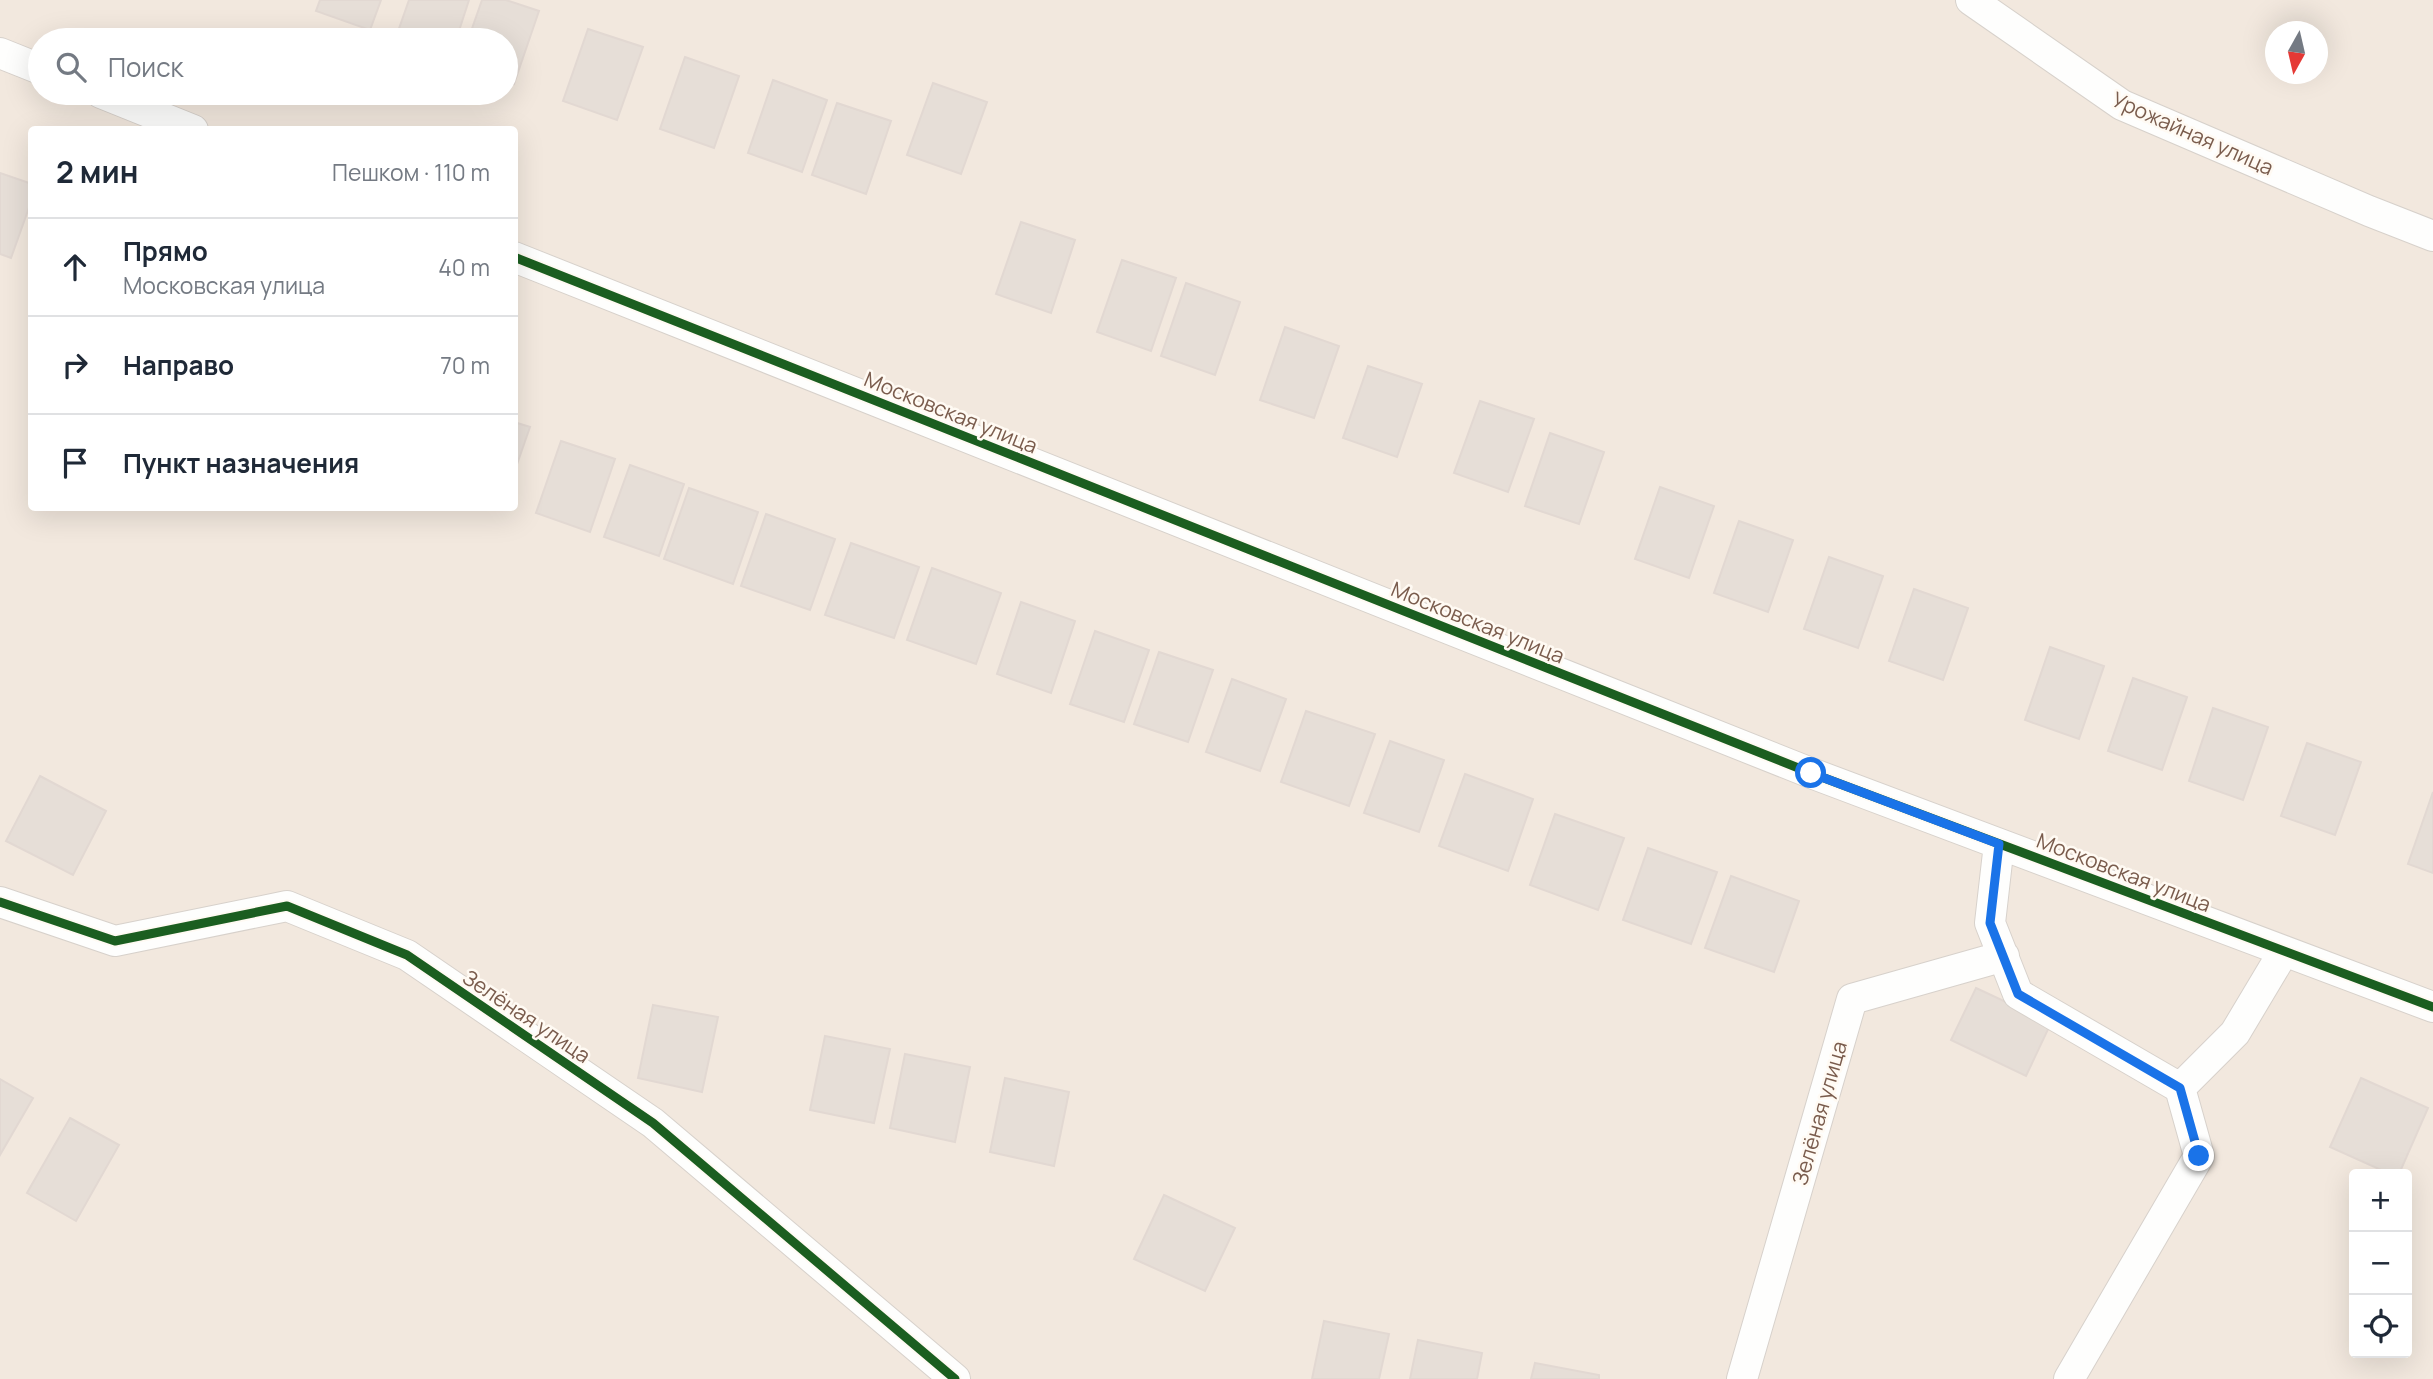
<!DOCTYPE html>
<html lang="ru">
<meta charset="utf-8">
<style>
body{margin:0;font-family:Manrope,sans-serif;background:#f6f6f7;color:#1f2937}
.controls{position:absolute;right:21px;bottom:21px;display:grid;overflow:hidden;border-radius:7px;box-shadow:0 7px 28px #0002}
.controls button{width:63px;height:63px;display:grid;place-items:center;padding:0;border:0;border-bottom:2px solid #e0e1e3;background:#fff;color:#1f2937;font:35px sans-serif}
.compass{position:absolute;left:2265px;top:21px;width:63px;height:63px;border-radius:50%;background:#fff;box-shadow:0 7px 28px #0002;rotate:188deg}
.stop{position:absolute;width:21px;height:21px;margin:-16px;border:5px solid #1a73e8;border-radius:50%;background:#fff}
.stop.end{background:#1a73e8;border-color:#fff;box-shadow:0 2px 7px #0008}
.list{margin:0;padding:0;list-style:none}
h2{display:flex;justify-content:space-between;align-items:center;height:91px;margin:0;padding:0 28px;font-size:30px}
h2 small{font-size:23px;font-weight:400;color:#747a83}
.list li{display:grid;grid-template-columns:46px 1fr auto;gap:21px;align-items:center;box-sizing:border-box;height:98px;padding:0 28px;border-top:2px solid #e0e1e3}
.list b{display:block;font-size:26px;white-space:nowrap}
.list p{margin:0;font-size:23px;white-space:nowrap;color:#747a83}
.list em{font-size:23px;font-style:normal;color:#747a83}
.icon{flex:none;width:38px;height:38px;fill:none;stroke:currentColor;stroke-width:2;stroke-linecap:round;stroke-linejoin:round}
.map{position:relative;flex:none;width:2433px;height:1379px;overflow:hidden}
.search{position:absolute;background:#fff;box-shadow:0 7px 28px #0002;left:28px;top:28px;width:490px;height:77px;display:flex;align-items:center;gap:18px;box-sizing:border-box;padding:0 24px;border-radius:38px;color:#747a83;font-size:26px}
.panel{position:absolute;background:#fff;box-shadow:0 7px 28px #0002;left:28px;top:126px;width:490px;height:385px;border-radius:7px}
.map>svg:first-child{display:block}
.residential{fill:#f2e8de;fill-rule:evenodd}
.building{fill:#e6ded7;stroke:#e2d8d2;stroke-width:2}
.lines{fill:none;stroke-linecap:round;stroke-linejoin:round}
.street-casing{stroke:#d7d1cb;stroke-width:32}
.street{stroke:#fefefd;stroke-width:30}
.cycleway-casing{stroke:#fffaf3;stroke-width:13}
.cycleway{stroke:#1b5e20;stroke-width:9}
.route{stroke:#1a73e8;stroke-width:9}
.labels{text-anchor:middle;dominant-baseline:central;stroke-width:5;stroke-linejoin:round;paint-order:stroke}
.street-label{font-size:21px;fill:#7a5c4d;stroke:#fffaf3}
</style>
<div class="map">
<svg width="2433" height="1379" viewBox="0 0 2433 1379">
<rect width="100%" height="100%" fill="#f9f5f0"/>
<!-- residential -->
<path class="residential" d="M0 0H2433V1379H0ZM2276 32H2318V74H2276ZM40 40H506V93H40ZM32 130H514V508H32ZM2354 1174H2407V1353H2354Z"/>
<!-- building -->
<path class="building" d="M320 0H381L370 30 316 11Z
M409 0H469L456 40H395Z
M482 0H506L539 11 514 84 506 81V40H468Z
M588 29 643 47 617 120 563 101Z
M685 57 739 76 714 148 660 129Z
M773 80 827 100 802 172 748 153Z
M933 83 987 102 961 174 907 155Z
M837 103 891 121 866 194 812 175Z
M0 173 32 184V199L11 258 0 254Z
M1021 222 1075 240 1051 313 996 294Z
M1122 260 1176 278 1151 351 1097 332Z
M1186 283 1240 302 1215 375 1161 356Z
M1285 327 1339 346 1314 418 1260 400Z
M1368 366 1422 384 1397 457 1343 438Z
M1480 401 1534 419 1508 492 1454 473Z
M514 422 530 427 514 473Z
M1550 433 1604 452 1579 524 1525 506Z
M561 441 615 459 590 532 536 513Z
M630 465 684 484 659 556 604 537Z
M1660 487 1714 506 1689 578 1635 559Z
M689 488 758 512 733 584 664 559Z
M766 514 835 539 810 610 741 586Z
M1739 521 1793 540 1768 612 1714 593Z
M851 543 919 567 894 638 825 615Z
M1829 557 1883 576 1858 648 1804 629Z
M932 568 1001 593 976 664 907 640Z
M1914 589 1968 608 1943 680 1889 661Z
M1021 602 1075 621 1051 693 997 674Z
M1095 631 1149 650 1124 722 1070 704Z
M2050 647 2104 666 2079 739 2025 720Z
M1159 652 1213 670 1188 742 1134 724Z
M2133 678 2187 697 2162 770 2108 751Z
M1232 679 1286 699 1260 771 1206 752Z
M2213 708 2268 727 2243 800 2189 781Z
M1306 711 1375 734 1349 806 1281 782Z
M1390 741 1444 760 1419 832 1364 813Z
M2307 743 2361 762 2335 835 2281 816Z
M1465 774 1533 799 1508 871 1439 846Z
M40 776 106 811 73 875 6 841Z
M2433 792V873L2408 864Z
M1555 814 1624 838 1598 910 1530 885Z
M1648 848 1717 872 1691 944 1623 920Z
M1731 876 1799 901 1774 972 1705 948Z
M1976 988 2051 1023 2026 1076 1951 1040Z
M653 1005 718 1017 702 1092 638 1078Z
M825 1036 890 1049 874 1123 810 1110Z
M905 1054 970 1067 955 1142 890 1128Z
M1005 1078 1069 1092 1054 1166 990 1152Z
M2361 1078 2428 1108 2399 1174H2390L2330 1147Z
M0 1079 33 1098 0 1155Z
M70 1118 119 1145 76 1221 27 1193Z
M1164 1195 1235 1228 1205 1291 1134 1259Z
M1324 1321 1389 1334 1379 1379H1312Z
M1418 1340 1482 1353 1477 1379H1410Z
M1535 1363 1599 1375V1379H1531Z"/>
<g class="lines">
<defs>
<path id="street" d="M1971 0 2122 105 2369 211 2433 236
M0 53 40 69
M101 93 193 130
M514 257 1811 773 2433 1007
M1999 844 1990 923 2018 994 2180 1088 2199 1156 2069 1379
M0 902 115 941 287 906 407 955 653 1123 955 1379
M2180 1088 2235 1033 2284 951
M1742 1379 1852 999 2004 956"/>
</defs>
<!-- street casing -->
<use href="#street" class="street-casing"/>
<!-- street -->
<use href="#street" class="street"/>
<defs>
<path id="cycleway" d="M514 257 1811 773 2433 1007
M0 902 115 941 287 906 407 955 653 1123 955 1379"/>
</defs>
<!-- cycleway casing -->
<use href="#cycleway" class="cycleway-casing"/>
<!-- cycleway -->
<use href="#cycleway" class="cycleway"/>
</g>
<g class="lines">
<!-- route -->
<path class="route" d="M1811 773 1999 844 1990 923 2018 994 2180 1088 2199 1156"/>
</g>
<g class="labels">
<!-- street labels -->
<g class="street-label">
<text transform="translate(2193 133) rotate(24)">Урожайная улица</text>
<text transform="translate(951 412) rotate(22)">Московская улица</text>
<text transform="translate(1478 622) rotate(22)">Московская улица</text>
<text transform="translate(2124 872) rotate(21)">Московская улица</text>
<text transform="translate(527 1016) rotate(34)">Зелёная улица</text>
<text transform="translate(1819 1113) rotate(-74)">Зелёная улица</text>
</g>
</g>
</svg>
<div class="controls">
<button>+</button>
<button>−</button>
<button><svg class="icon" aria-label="locate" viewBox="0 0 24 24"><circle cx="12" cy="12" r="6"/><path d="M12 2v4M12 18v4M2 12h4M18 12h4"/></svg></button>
</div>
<svg class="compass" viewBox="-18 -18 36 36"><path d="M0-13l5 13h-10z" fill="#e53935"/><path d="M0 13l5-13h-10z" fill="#747a83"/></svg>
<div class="stop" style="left:1811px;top:773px"></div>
<div class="stop end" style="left:2199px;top:1156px"></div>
<div class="search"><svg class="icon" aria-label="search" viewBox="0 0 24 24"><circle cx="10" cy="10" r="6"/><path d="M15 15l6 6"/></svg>Поиск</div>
<section class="panel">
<h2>2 мин<small>Пешком · 110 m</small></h2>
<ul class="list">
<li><svg class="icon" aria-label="ahead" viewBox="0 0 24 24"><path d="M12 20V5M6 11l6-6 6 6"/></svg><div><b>Прямо</b><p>Московская улица</p></div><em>40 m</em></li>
<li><svg class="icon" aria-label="right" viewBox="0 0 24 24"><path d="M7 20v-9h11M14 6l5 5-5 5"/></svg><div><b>Направо</b></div><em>70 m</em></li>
<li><svg class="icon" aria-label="arrive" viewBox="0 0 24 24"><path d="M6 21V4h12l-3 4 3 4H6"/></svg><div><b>Пункт назначения</b></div></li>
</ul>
</section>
</div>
